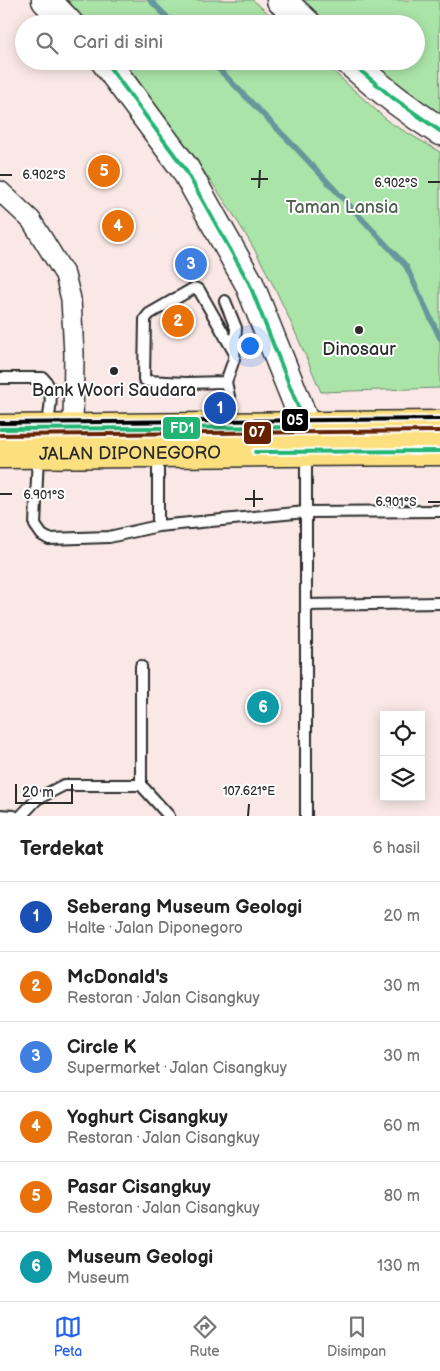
<!DOCTYPE html>
<html lang="id">
<meta charset="utf-8">
<style>
body{margin:0;font-family:"Balsamiq Sans",sans-serif;background:#f6f6f6;color:#222}
.controls{position:absolute;right:15px;bottom:15px;display:grid;overflow:hidden;border-radius:0px;box-shadow:0 2px 12px #0003}
.controls button{width:45px;height:45px;display:grid;place-items:center;padding:0;border:0;border-bottom:1px solid #e0e0e0;background:#fff;color:#222;font:25px sans-serif}
.scale{position:absolute;left:15px;bottom:12px;width:58px;box-sizing:border-box;padding-left:5px;border:2px solid #2b2b2b;border-top:0;font-size:14px;line-height:18px;white-space:nowrap;color:#2b2b2b;-webkit-text-stroke:4px #fff;paint-order:stroke}
.you{position:absolute;left:249px;top:345px;width:18px;height:18px;margin:-12px;border:4px solid #fff;border-radius:50%;background:#1a73e8;box-shadow:0 0 0 8px #1a73e833}
.badge{display:grid;place-items:center;width:32px;height:32px;border-radius:50%;background:#2563eb;color:#fff;font-size:16px;font-weight:700}
.pin{position:absolute;translate:-50% -50%;border:2px solid #fff;box-shadow:0 1px 5px #0006}
.list{margin:0;padding:0;list-style:none}
h2{display:flex;justify-content:space-between;align-items:center;height:65px;margin:0;padding:0 20px;font-size:21px}
h2 small{font-size:16px;font-weight:400;color:#767676}
.list li{display:grid;grid-template-columns:32px 1fr auto;gap:15px;align-items:center;box-sizing:border-box;height:70px;padding:0 20px;border-top:1px solid #e0e0e0}
.list b{display:block;font-size:19px;white-space:nowrap}
.list p{margin:0;font-size:16px;white-space:nowrap;color:#767676}
.list em{font-size:16px;font-style:normal;color:#767676}
.icon{flex:none;width:28px;height:28px;fill:none;stroke:currentColor;stroke-width:2;stroke-linecap:round;stroke-linejoin:round}
.map{position:relative;flex:none;width:440px;height:816px;overflow:hidden}
.search{position:absolute;background:#fff;box-shadow:0 2px 12px #0003;left:15px;right:15px;top:15px;height:55px;display:flex;align-items:center;gap:12px;box-sizing:border-box;padding:0 18px;border-radius:28px;color:#767676;font-size:19px}
.sheet{height:485px;background:#fff}
nav{display:flex;justify-content:space-around;align-items:center;box-sizing:border-box;height:70px;border-top:1px solid #e0e0e0;background:#fff;font-size:14px;color:#767676}
nav a{display:grid;justify-items:center;gap:2px}
nav .on{color:#2563eb}
.map>svg:first-child{display:block}
.green{fill:#aae4a8;stroke:#6a886a}
.lines{fill:none;stroke-linecap:round;stroke-linejoin:round}
.stream{stroke:#66979b;stroke-width:5.5}
.lane-casing{stroke:#2b2b2b;stroke-width:14}
.street-casing{stroke:#2b2b2b;stroke-width:22}
.secondary-casing{stroke:#2b2b2b;stroke-width:31}
.primary-casing{stroke:#2b2b2b;stroke-width:31}
.lane{stroke:#fff;stroke-width:10}
.street{stroke:#fff;stroke-width:19}
.secondary{stroke:#fff;stroke-width:28}
.primary{stroke:#fce080;stroke-width:28}
.bus-1-casing{stroke:#fff;stroke-width:8}
.bus-2-casing{stroke:#fff;stroke-width:8}
.bus-3-casing{stroke:#fff;stroke-width:8}
.bus-1{stroke:#22b473;stroke-width:4}
.bus-2{stroke:#620;stroke-width:4}
.bus-3{stroke:#000;stroke-width:4}
.ticks{fill:none;stroke:#2b2b2b;stroke-width:2}
.poi-dot{fill:#2b2b2b;stroke:#fff;stroke-width:2}
.labels{text-anchor:middle;dominant-baseline:central;stroke-width:4;stroke-linejoin:round;paint-order:stroke}
.park-label{font-size:18px;fill:#516250;stroke:#fff}
.poi-label{font-size:18px;fill:#2b2b2b;stroke:#fff}
.street-label{font-size:18px;fill:#2b2b2b;stroke:#fff}
.ticks-label{font-size:12px;text-anchor:middle;fill:#2b2b2b;stroke:#fff;stroke-width:4;stroke-linejoin:round;paint-order:stroke}
.line-badge{stroke:#fff;stroke-width:2}
.badge-label{font-size:14px;text-anchor:middle;font-weight:bold;fill:#fff}
</style>
<div class="map">
<svg width="440" height="816" viewBox="0 0 440 816">
<rect width="100%" height="100%" fill="#f9e8e6"/>
<filter id="ink" filterUnits="userSpaceOnUse"><feTurbulence type="fractalNoise" baseFrequency=".02" numOctaves="2"/><feDisplacementMap in="SourceGraphic" scale="10" xChannelSelector="R" yChannelSelector="G"/><feConvolveMatrix kernelMatrix="1 2 1 2 8 2 1 2 1" color-interpolation-filters="sRGB"/></filter>
<g filter="url(#ink)">
<!-- green -->
<path class="green" d="M68 0H253L280 24H88Z
M298 0H439L440 118 362 61H416V24H320Z
M118 61H322L389 122 440 152V388L321 392C298 338 276 285 246 235 209 173 163 117 118 61Z"/>
<g class="lines">
<!-- stream -->
<path class="stream" d="M150 0 174 24
M211 61 296 148 406 266 440 338"/>
<defs>
<path id="lane" d="M225 301 236 328 234 359 226 382 235 425
M0 378H43C56 390 49 413 47 429
M226 382 186 383 147 381 144 379 145 319 149 314 194 288 199 290 234 352
M306 452V816
M38 455 35 525 42 535 49 539 109 537 158 526V454
M158 526 306 512 440 511
M306 605 440 603
M141 785V666
M0 815 14 816
M21 816 37 799 64 785H141L169 816"/>
<path id="street" d="M0 191 31 220 65 275 71 299 74 354 73 429"/>
<path id="secondary" d="M46 0 69 24
M281 0 307 24
M105 61 185 169 249 283 298 405 306 427
M349 61C378 87 407 110 440 131"/>
<g id="primary">
<path d="M0 429 440 425"/>
<path id="s1" d="M0 454 440 451"/>
</g>
</defs>
<!-- lane casing -->
<use href="#lane" class="lane-casing"/>
<!-- street casing -->
<use href="#street" class="street-casing"/>
<!-- secondary casing -->
<use href="#secondary" class="secondary-casing"/>
<!-- primary casing -->
<use href="#primary" class="primary-casing"/>
<!-- lane -->
<use href="#lane" class="lane"/>
<!-- street -->
<use href="#street" class="street"/>
<!-- secondary -->
<use href="#secondary" class="secondary"/>
<!-- primary -->
<use href="#primary" class="primary"/>
<defs>
<path id="bus-1" d="M349 61 393 98 440 131
M0 429 306 427 249 283 185 169 105 61
M255 452 440 451"/>
<path id="bus-2" d="M0 435 440 431"/>
<path id="bus-3" d="M0 423 440 419"/>
</defs>
<!-- bus-1 casing -->
<use href="#bus-1" class="bus-1-casing"/>
<!-- bus-2 casing -->
<use href="#bus-2" class="bus-2-casing"/>
<!-- bus-3 casing -->
<use href="#bus-3" class="bus-3-casing"/>
<!-- bus-1 -->
<use href="#bus-1" class="bus-1"/>
<!-- bus-2 -->
<use href="#bus-2" class="bus-2"/>
<!-- bus-3 -->
<use href="#bus-3" class="bus-3"/>
</g>
</g>
<!-- ticks -->
<path class="ticks" d="M0 175H12M251 179H268M428 182H440M259 188 260 170M0 494H12M245 499H263M428 502H440M254 507V490M248 816 249 804"/>
<!-- markers -->
<g class="poi-dot">
<circle cx="359" cy="330" r="5"/>
<circle cx="114" cy="371" r="5"/>
</g>
<g class="labels">
<!-- park labels -->
<g class="park-label">
<text x="342" y="207">Taman Lansia</text>
</g>
<!-- poi labels -->
<g class="poi-label">
<text x="359" y="349">Dinosaur</text>
<text x="114" y="390">Bank Woori Saudara</text>
</g>
<!-- street labels -->
<g class="street-label">
<text stroke="none"><textPath href="#s1" startOffset="130">JALAN DIPONEGORO</textPath></text>
</g>
</g>
<g class="ticks-label">
<text x="44" y="179">6.902°S</text>
<text x="396" y="187">6.902°S</text>
<text x="44" y="499">6.901°S</text>
<text x="396" y="506">6.901°S</text>
<text x="249" y="795">107.621°E</text>
</g>
<g class="line-badge">
<rect x="281" y="408" width="28" height="24" rx="5" fill="#000"/>
<rect x="162" y="416" width="39" height="24" rx="5" fill="#22b473"/>
<rect x="243" y="421" width="29" height="24" rx="5" fill="#620"/>
</g>
<g class="badge-label">
<text x="295" y="425">05</text>
<text x="182" y="433">FD1</text>
<text x="257" y="437">07</text>
</g>
</svg>
<div class="controls">
<button><svg class="icon" aria-label="locate" viewBox="0 0 24 24"><circle cx="12" cy="12" r="6"/><path d="M12 2v4M12 18v4M2 12h4M18 12h4"/></svg></button>
<button><svg class="icon" aria-label="layers" viewBox="0 0 24 24"><path d="M12 4l9 5-9 5-9-5zM3 14l9 5 9-5"/></svg></button>
</div>
<div class="scale">20 m</div>
<div class="you"></div>
<div class="pin badge" style="left:220px;top:408px;background:#1a4fb4">1</div>
<div class="pin badge" style="left:178px;top:321px;background:#e8710a">2</div>
<div class="pin badge" style="left:191px;top:264px;background:#3f7fe0">3</div>
<div class="pin badge" style="left:118px;top:226px;background:#e8710a">4</div>
<div class="pin badge" style="left:104px;top:171px;background:#e8710a">5</div>
<div class="pin badge" style="left:263px;top:707px;background:#0f9aa8">6</div>
<div class="search"><svg class="icon" aria-label="search" viewBox="0 0 24 24"><circle cx="10" cy="10" r="6"/><path d="M15 15l6 6"/></svg>Cari di sini</div>
</div>
<section class="sheet">
<h2>Terdekat<small>6 hasil</small></h2>
<ul class="list">
<li><span class="badge" style="background:#1a4fb4">1</span><div><b>Seberang Museum Geologi</b><p>Halte · Jalan Diponegoro</p></div><em>20 m</em></li>
<li><span class="badge" style="background:#e8710a">2</span><div><b>McDonald's</b><p>Restoran · Jalan Cisangkuy</p></div><em>30 m</em></li>
<li><span class="badge" style="background:#3f7fe0">3</span><div><b>Circle K</b><p>Supermarket · Jalan Cisangkuy</p></div><em>30 m</em></li>
<li><span class="badge" style="background:#e8710a">4</span><div><b>Yoghurt Cisangkuy</b><p>Restoran · Jalan Cisangkuy</p></div><em>60 m</em></li>
<li><span class="badge" style="background:#e8710a">5</span><div><b>Pasar Cisangkuy</b><p>Restoran · Jalan Cisangkuy</p></div><em>80 m</em></li>
<li><span class="badge" style="background:#0f9aa8">6</span><div><b>Museum Geologi</b><p>Museum</p></div><em>130 m</em></li>
</ul>
</section>
<nav>
<a class="on"><svg class="icon" aria-label="map" viewBox="0 0 24 24"><path d="M3 6l6-2 6 2 6-2v14l-6 2-6-2-6 2zM9 4v14M15 6v14"/></svg>Peta</a>
<a><svg class="icon" aria-label="directions" viewBox="0 0 24 24"><path d="M12 3l9 9-9 9-9-9zM9 14v-3h6M13 9l2 2-2 2"/></svg>Rute</a>
<a><svg class="icon" aria-label="saved" viewBox="0 0 24 24"><path d="M7 4h10v16l-5-4-5 4z"/></svg>Disimpan</a>
</nav>
